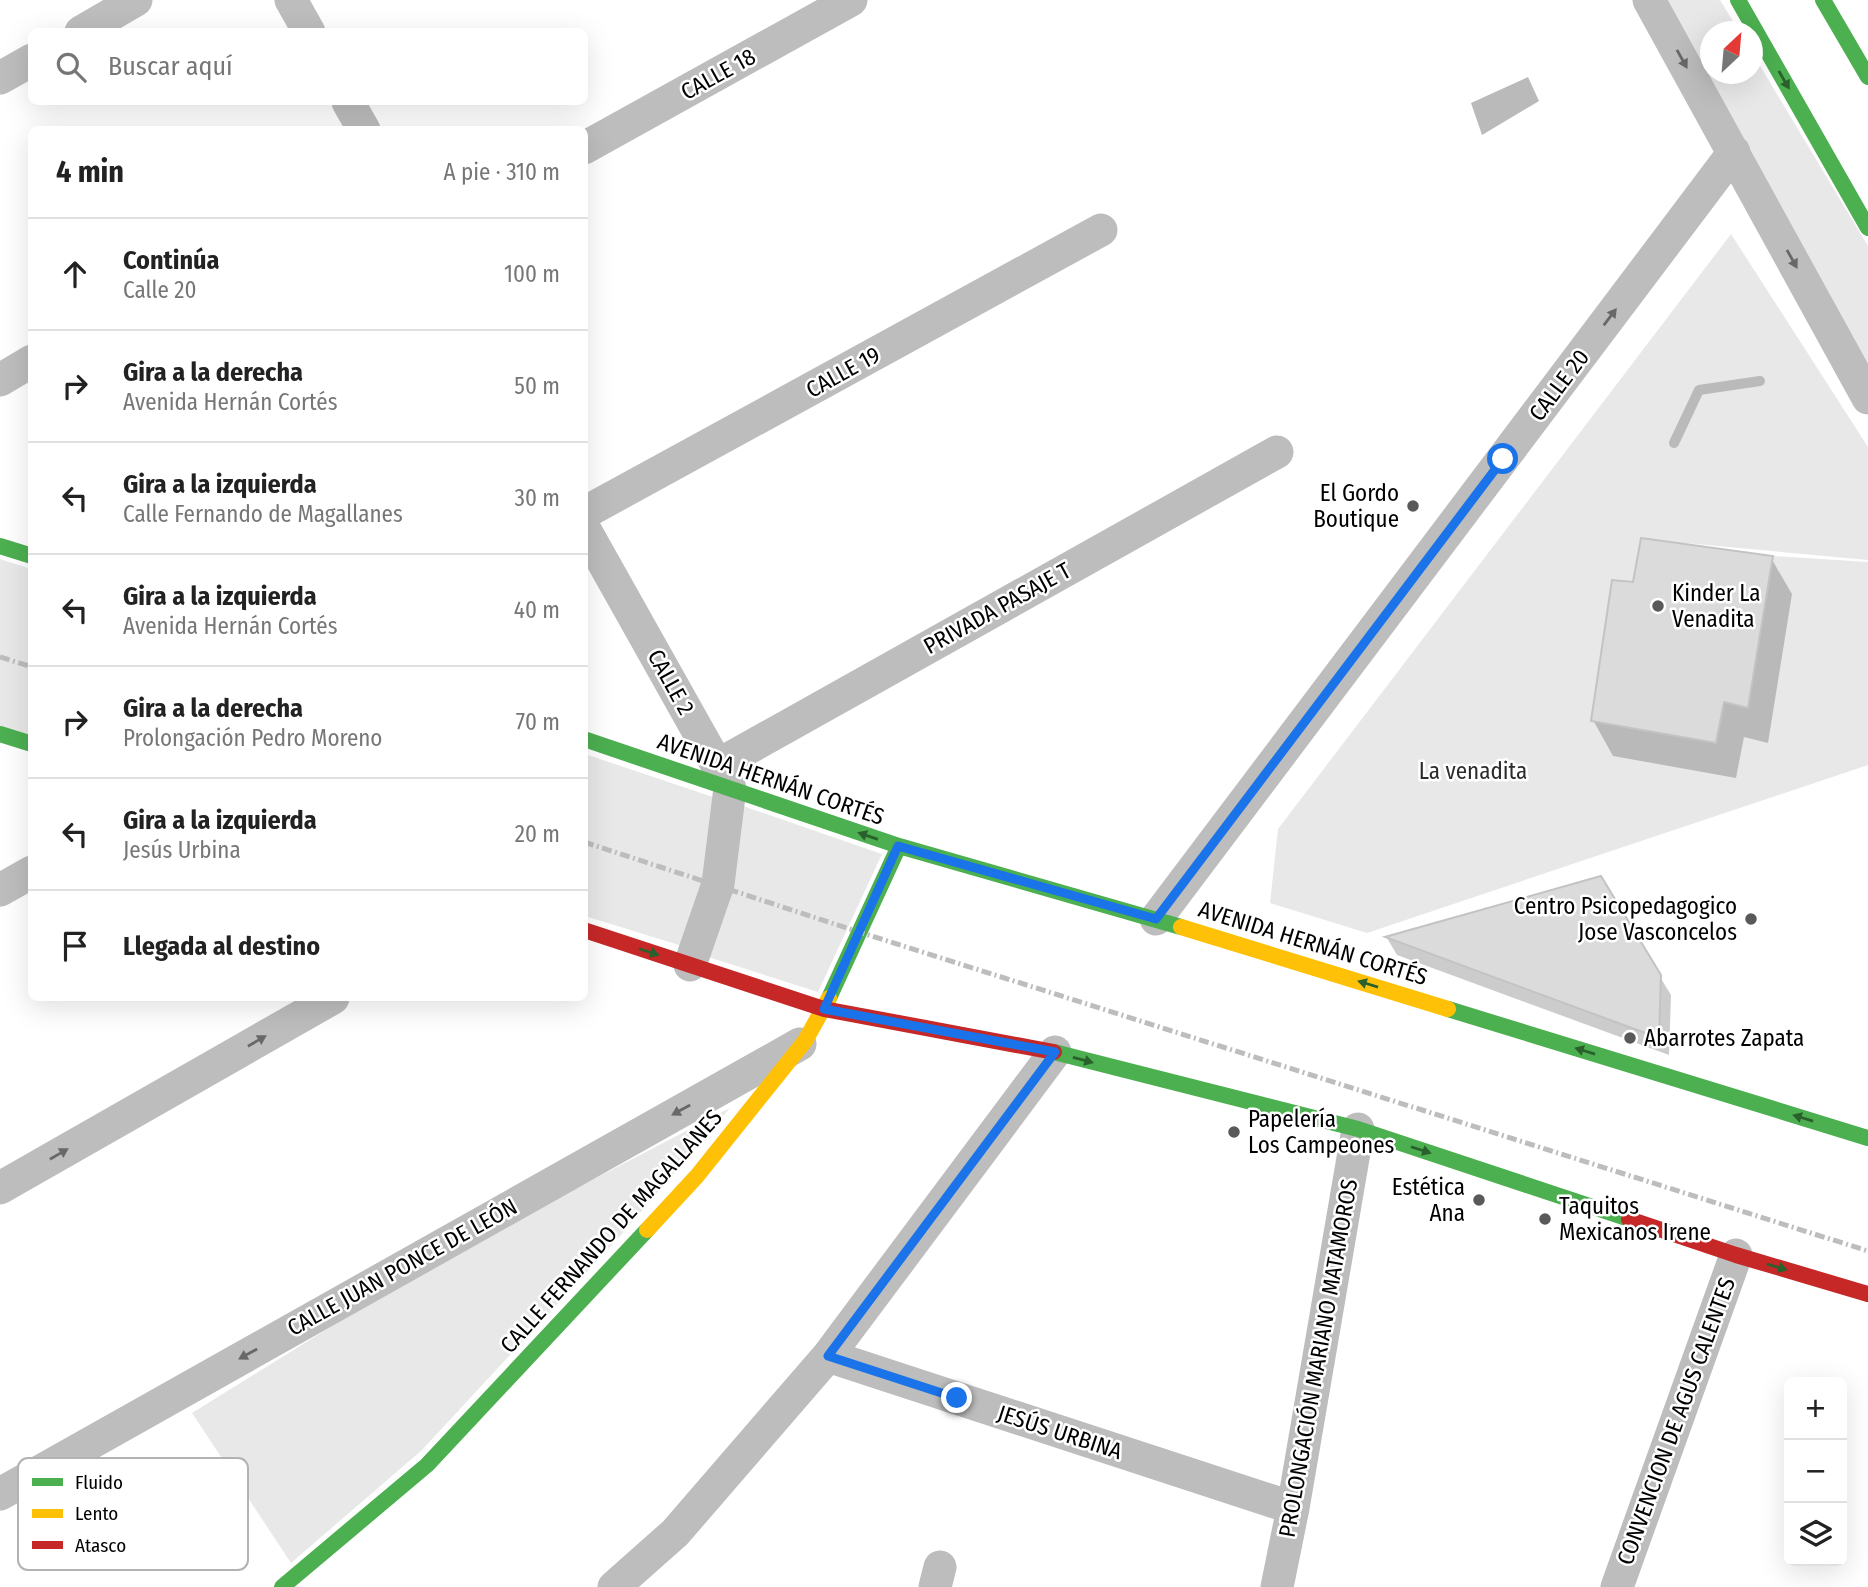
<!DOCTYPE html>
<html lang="es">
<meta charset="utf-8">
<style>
body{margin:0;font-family:"Fira Sans Condensed",sans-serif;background:#f6f6f6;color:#222}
.controls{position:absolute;right:21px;bottom:21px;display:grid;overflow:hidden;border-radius:10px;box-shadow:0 7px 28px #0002}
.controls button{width:63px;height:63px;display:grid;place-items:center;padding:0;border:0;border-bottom:2px solid #e0e0e0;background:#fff;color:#222;font:35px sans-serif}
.compass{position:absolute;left:1700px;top:21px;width:63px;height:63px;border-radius:50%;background:#fff;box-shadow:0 7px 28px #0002;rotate:26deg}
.stop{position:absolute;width:21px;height:21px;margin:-16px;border:5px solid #1a73e8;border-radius:50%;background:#fff}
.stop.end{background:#1a73e8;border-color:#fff;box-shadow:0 2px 7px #0008}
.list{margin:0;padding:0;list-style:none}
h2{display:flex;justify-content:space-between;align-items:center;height:91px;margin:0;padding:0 28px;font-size:30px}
h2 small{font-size:23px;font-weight:400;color:#767676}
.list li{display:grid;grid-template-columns:46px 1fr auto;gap:21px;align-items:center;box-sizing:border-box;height:112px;padding:0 28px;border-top:2px solid #e0e0e0}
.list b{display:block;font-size:26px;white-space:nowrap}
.list p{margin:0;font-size:23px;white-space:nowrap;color:#767676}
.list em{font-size:23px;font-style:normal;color:#767676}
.icon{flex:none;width:38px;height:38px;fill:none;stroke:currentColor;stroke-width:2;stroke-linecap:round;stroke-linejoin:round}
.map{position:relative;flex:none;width:1868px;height:1587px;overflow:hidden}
.search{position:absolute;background:#fff;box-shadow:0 7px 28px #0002;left:28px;top:28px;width:560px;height:77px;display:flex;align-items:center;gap:18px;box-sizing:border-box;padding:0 24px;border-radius:10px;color:#767676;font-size:26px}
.panel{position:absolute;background:#fff;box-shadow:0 7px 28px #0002;left:28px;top:126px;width:560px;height:875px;border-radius:10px}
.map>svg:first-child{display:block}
.green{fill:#e8e8e8}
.water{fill:#bababa}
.shadow{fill:#0003}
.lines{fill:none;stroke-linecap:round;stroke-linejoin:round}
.stream{stroke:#bababa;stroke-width:10}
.building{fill:#dbdbdb;stroke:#c3c3c3;stroke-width:2}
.street{stroke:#bdbdbd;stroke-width:33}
.fast{stroke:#4caf50;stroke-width:16}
.slow{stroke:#ffc107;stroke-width:16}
.jam{stroke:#c62828;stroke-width:16}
.rail{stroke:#bdbdbd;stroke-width:5;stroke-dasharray:10 3.5 2 3.5;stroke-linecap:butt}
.oneway{fill:#686868}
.oneway2{fill:#2a602c}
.route{stroke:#1a73e8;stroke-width:9}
.poi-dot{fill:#595959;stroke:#fff;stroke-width:2.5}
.labels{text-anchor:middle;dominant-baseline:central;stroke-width:5;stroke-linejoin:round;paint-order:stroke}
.street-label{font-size:23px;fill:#000;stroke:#fff}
.poi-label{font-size:23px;fill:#000;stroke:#fff;text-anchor:start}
.park-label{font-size:23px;fill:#2c2c2c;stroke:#fff}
.key{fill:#fff;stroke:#b2b2b2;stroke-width:2}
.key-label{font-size:19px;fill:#000}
</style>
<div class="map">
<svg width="1868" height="1587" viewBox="0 0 1868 1587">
<rect width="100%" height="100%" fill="#fff"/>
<!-- green -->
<path class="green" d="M1646 0H1720L1739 31 1710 32V74H1752L1753 54 1868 246V381Z
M1731 234 1868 447V560L1641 539 1633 582 1612 580 1591 720 1715 743 1724 702 1773 556 1868 562V765L1367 933 1270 903 1278 829Z
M0 559 31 569V741L0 731Z
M585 754 716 798 707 881 682 946 585 916Z
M743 806 882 854 818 992 708 957Z
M730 1108 614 1243 422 1450 291 1563 192 1413 437 1261Z"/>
<!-- water -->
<path class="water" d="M1528 77 1539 101 1482 135 1471 103Z"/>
<!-- shadow -->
<path class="shadow" d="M1771 558 1792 594 1768 743 1744 737 1736 778 1613 756 1593 720 1635 583Z
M1600 878 1671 995 1669 1055 1397 955 1387 938Z"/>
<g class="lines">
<!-- stream -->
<path class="stream" d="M1674 443 1699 390 1760 381"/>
</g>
<!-- building -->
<path class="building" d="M1641 538 1773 556 1748 708 1724 702 1716 743 1591 721 1612 580 1633 582Z
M1601 876 1661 975 1659 1038 1385 937Z"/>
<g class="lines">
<!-- street -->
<path class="street" d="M291 0 309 32
M1649 0 1868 398
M81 32 136 0
M0 78 32 60
M348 102 364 130
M584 148 851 0
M0 380 32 361
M584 513 1101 230
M584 528 730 788 718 884 690 965
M718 765 1277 452
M0 890 32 872
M1156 919 1734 152
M0 1188 333 998
M828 1356 1293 1508
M0 1494 800 1044
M614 1587 675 1533 828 1356 1055 1052
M935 1587 940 1567
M1277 1587 1293 1508 1358 1129
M1617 1587 1736 1255"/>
<!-- fast -->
<path class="fast" d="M1738 0 1868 228
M1823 0 1868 77
M0 546 32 556
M0 734 32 744
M584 739 899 846 1181 927
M829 998 899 846
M1448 1009 1868 1138
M1054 1052 1358 1129 1629 1219
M282 1587 427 1465 647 1230"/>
<!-- slow -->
<path class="slow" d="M1181 927 1448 1009
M647 1230 697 1176 805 1041 829 998"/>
<!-- jam -->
<path class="jam" d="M584 930 824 1009 1054 1052
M1629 1219 1736 1255 1868 1294"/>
<!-- rail -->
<path class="rail" d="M0 657 32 667
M584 842 859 932 1868 1251"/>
</g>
<!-- one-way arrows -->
<defs><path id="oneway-solid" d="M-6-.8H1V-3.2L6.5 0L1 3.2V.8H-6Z" transform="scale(1.75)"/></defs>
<g class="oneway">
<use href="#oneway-solid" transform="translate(1682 59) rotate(61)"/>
<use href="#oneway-solid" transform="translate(1792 259) rotate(61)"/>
<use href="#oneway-solid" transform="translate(1610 317) rotate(-53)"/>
<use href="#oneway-solid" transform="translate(257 1041) rotate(-30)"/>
<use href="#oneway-solid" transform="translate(681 1110) rotate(151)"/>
<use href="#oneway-solid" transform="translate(59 1154) rotate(-30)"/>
<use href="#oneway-solid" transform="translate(248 1354) rotate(151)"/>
</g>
<g class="oneway2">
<use href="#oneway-solid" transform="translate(1784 80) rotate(60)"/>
<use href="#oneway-solid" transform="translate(868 836) rotate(-161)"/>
<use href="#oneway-solid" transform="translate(649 952) rotate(18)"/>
<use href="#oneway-solid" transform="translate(1368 984) rotate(-163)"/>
<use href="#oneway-solid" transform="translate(1585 1051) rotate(-163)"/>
<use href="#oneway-solid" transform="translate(1083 1060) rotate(15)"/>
<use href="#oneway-solid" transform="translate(1803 1118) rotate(-163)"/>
<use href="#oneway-solid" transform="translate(1421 1150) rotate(18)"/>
<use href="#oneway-solid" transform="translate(1777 1267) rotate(16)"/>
</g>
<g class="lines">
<!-- route -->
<path class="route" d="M957 1398 828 1356 1055 1052 824 1009 898 846 1156 919 1503 459"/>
</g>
<!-- markers -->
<g class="poi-dot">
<circle cx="1413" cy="506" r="7"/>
<circle cx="1658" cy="606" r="7"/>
<circle cx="1751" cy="919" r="7"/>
<circle cx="1630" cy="1038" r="7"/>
<circle cx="1234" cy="1132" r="7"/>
<circle cx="1479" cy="1200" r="7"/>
<circle cx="1545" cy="1219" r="7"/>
</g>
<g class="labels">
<!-- street labels -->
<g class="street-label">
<text transform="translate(718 74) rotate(-29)">CALLE 18</text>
<text transform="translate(843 372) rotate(-29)">CALLE 19</text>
<text transform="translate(1559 385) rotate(-53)">CALLE 20</text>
<text transform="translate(997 608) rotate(-29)">PRIVADA PASAJE T</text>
<text transform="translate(671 682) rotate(61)">CALLE 2</text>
<text transform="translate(771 779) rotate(19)">AVENIDA HERNÁN CORTÉS</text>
<text transform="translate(1313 943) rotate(17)">AVENIDA HERNÁN CORTÉS</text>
<text transform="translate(611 1231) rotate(-48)">CALLE FERNANDO DE MAGALLANES</text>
<text transform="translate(402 1267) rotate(-29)">CALLE JUAN PONCE DE LEÓN</text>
<text transform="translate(1318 1358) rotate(-80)">PROLONGACIÓN MARIANO MATAMOROS</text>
<text transform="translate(1676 1421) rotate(-70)">CONVENCION DE AGUS CALENTES</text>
<text transform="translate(1060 1432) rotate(18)">JESÚS URBINA</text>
</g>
<!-- poi labels -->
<g class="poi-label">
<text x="1399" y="493" text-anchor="end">El Gordo<tspan x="1399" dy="26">Boutique</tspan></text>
<text x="1672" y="593">Kinder La<tspan x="1672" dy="26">Venadita</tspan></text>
<text x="1737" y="906" text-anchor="end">Centro Psicopedagogico<tspan x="1737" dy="26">Jose Vasconcelos</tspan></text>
<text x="1644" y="1038">Abarrotes Zapata</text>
<text x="1248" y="1119">Papelería<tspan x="1248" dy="26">Los Campeones</tspan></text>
<text x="1465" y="1187" text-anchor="end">Estética<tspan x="1465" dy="26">Ana</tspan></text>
<text x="1559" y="1206">Taquitos<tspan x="1559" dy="26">Mexicanos Irene</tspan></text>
</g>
<!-- park labels -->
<g class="park-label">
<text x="1473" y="771">La venadita</text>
</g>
</g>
<!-- legend -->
<rect x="18" y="1458" width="230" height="112" rx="10" class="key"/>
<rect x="32" y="1478" width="31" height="8" fill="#4caf50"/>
<rect x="32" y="1509" width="31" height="9" fill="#ffc107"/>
<rect x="32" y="1541" width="31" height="8" fill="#c62828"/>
<g class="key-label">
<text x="75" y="1489">Fluido</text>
<text x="75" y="1520">Lento</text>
<text x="75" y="1552">Atasco</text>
</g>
</svg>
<div class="controls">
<button>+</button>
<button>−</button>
<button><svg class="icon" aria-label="layers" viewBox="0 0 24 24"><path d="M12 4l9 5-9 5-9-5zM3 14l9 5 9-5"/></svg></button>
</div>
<svg class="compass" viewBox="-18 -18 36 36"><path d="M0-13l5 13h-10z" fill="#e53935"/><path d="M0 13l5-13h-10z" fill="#767676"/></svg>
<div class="stop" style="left:1503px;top:459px"></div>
<div class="stop end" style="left:957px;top:1398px"></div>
<div class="search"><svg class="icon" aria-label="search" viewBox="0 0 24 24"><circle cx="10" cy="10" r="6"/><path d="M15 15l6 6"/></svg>Buscar aquí</div>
<section class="panel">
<h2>4 min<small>A pie · 310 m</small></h2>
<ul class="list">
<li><svg class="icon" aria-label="ahead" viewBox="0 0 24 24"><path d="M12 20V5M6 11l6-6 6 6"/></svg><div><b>Continúa</b><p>Calle 20</p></div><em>100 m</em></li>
<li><svg class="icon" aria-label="right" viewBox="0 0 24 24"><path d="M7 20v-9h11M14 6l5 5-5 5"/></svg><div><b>Gira a la derecha</b><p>Avenida Hernán Cortés</p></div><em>50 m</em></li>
<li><svg class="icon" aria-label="left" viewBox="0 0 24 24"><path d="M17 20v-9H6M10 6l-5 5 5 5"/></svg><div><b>Gira a la izquierda</b><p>Calle Fernando de Magallanes</p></div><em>30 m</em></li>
<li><svg class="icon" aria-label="left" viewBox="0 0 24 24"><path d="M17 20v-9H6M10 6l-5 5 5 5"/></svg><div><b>Gira a la izquierda</b><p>Avenida Hernán Cortés</p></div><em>40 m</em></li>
<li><svg class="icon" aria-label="right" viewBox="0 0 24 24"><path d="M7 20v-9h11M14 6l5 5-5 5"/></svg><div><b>Gira a la derecha</b><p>Prolongación Pedro Moreno</p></div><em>70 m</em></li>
<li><svg class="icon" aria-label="left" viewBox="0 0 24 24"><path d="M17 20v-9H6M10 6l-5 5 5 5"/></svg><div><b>Gira a la izquierda</b><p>Jesús Urbina</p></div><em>20 m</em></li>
<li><svg class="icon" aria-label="arrive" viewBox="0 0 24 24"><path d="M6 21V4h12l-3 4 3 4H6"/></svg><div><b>Llegada al destino</b></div></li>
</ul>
</section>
</div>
